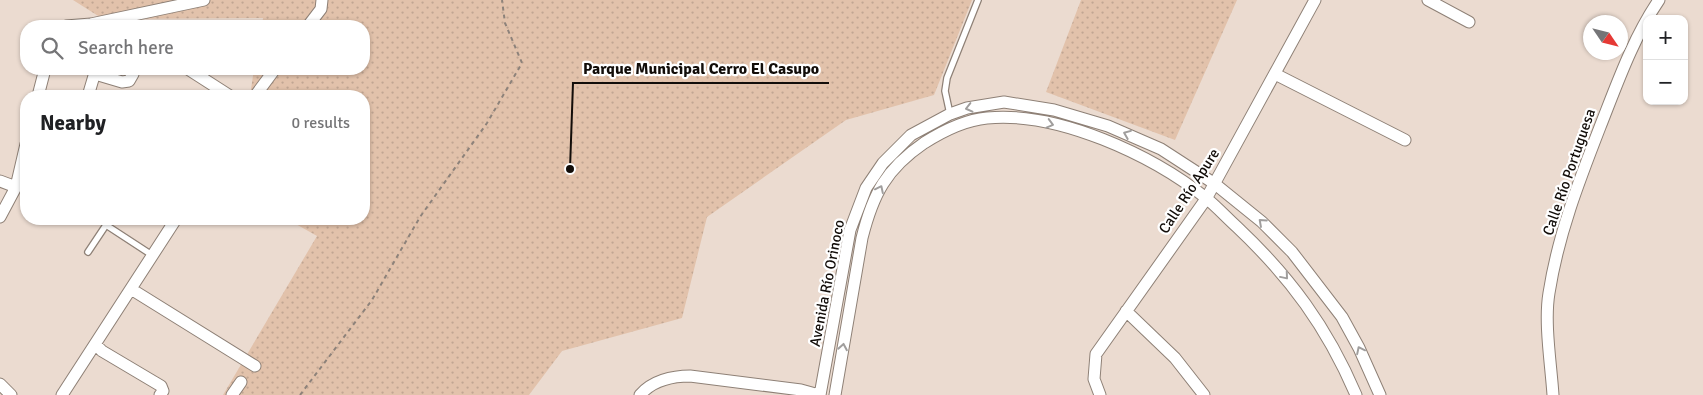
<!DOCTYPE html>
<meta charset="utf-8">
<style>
body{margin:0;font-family:Signika,sans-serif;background:#f6f6f6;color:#202124}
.controls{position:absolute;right:15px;top:15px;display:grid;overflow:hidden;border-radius:10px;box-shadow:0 1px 4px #0004}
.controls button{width:45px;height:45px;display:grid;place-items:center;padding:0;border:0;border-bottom:1px solid #e0e0e0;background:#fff;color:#202124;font:25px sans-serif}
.compass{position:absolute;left:1583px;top:15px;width:45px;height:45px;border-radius:50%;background:#fff;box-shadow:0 1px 4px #0004;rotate:125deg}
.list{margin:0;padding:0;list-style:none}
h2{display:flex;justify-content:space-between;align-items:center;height:65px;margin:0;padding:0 20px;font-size:21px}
h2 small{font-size:16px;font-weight:400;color:#757577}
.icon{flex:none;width:28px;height:28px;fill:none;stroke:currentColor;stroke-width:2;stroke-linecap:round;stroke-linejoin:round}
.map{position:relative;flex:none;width:1703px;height:395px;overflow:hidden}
.search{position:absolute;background:#fff;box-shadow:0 1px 4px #0004;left:20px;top:20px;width:350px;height:55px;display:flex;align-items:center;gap:12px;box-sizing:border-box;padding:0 18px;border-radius:20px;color:#757577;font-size:19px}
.panel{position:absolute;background:#fff;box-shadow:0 1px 4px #0004;left:20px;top:90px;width:350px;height:135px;border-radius:20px}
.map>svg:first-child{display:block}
.park{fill:url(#park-dots)}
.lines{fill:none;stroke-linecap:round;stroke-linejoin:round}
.lane-casing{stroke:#8e8076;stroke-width:8}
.street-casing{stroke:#8e8076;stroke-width:13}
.path{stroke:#8d827a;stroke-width:2;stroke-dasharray:4 4;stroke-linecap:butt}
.lane{stroke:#fff;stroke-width:5.5}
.street{stroke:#fff;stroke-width:11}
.oneway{stroke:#a09e9d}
.labels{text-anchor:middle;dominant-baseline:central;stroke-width:4.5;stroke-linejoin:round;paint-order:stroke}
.street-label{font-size:15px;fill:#120d09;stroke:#fff}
.leader{fill:none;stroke:#120d09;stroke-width:2}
.callout-dot{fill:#120d09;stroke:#fff;stroke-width:2}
.callout-label{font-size:16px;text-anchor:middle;font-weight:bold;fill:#120d09;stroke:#fff;stroke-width:4.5;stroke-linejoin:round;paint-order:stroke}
</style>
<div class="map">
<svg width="1703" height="395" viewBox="0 0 1703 395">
<defs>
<pattern id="park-dots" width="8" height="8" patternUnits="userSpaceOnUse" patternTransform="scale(1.25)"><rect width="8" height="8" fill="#e2c2ab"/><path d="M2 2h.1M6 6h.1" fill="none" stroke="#c1a692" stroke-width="1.8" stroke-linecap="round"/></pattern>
</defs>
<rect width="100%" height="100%" fill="#ebdbd0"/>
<!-- park -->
<path class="park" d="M73 0H972L934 95 846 120 707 217 682 318 562 351 529 395H223L317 236 287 219H364V96H250L254 69H364V26H262L263 18 103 19Z
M1081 0H1237L1175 140 1046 92Z"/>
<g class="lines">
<defs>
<path id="lane" d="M950 114 945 91 947 78 978 0
M106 225 152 255
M88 252 110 219"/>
<path id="street" d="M1428 0 1469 22
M66 26 91 24 204 0
M308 26 321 9 322 0
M188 69 230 96
M95 74 122 82 129 81 133 74V69
M1275 74 1405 140
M38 96 45 69
M88 96 96 69
M255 96 275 69
M0 181 16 187
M0 217 16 187 26 144
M131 289 255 366
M1126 311 1175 358 1204 395
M95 344 102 351 161 386 163 391 160 395
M0 384 11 395
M62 395 176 219
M232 395 241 382
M640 395C652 381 672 376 690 376L801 390 819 395
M820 395 850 230 866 188 883 163 911 135 950 114 967 108 1004 102 1054 110 1108 126 1161 149 1215 184 1262 222 1292 252 1342 317 1359 348 1380 395
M835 395 862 238C873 194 886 169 924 143 943 131 965 120 987 118 1058 111 1152 155 1206 198 1217 207 1226 217 1237 227 1290 277 1327 327 1356 395
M1100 395 1094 379 1096 354 1206 199 1315 0
M1553 395C1551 364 1544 323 1549 293 1558 235 1579 181 1600 127 1617 84 1633 38 1659 0"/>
</defs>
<!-- lane casing -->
<use href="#lane" class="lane-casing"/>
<!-- street casing -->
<use href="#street" class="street-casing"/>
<!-- path -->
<path class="path" d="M300 395 372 300 420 217 487 123 522 63 505 23 502 0"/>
<!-- lane -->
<use href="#lane" class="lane"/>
<!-- street -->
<use href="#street" class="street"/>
</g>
<!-- one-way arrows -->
<defs><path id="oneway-chevron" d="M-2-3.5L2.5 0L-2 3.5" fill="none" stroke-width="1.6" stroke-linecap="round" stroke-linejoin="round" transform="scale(1.25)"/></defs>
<g class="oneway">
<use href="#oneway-chevron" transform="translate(969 108) rotate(166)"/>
<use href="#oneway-chevron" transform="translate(1050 124) rotate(15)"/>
<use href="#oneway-chevron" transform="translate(1127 134) rotate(-158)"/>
<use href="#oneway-chevron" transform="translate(880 189) rotate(-64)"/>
<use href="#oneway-chevron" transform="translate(1262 222) rotate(-138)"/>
<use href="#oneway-chevron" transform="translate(1285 276) rotate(50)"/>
<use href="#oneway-chevron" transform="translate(843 347) rotate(-80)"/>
<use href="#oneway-chevron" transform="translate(1360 350) rotate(-116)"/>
</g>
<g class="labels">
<!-- street labels -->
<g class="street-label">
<text transform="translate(1569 172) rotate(-71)">Calle Río Portuguesa</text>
<text transform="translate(1189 191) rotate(-57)">Calle Río Apure</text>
<text transform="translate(827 283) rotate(-79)">Avenida Río Orinoco</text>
</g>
</g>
<!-- callouts -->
<path class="leader" d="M570 169L573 83H829"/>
<circle class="callout-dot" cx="570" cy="169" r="5"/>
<g class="callout-label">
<text x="701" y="74">Parque Municipal Cerro El Casupo</text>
</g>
</svg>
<div class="controls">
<button>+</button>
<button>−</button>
</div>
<svg class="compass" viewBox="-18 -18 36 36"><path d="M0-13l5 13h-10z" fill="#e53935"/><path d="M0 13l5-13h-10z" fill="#757577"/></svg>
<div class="search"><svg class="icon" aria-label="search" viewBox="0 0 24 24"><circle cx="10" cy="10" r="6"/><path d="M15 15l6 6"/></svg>Search here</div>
<section class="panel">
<h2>Nearby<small>0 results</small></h2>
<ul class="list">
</ul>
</section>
</div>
